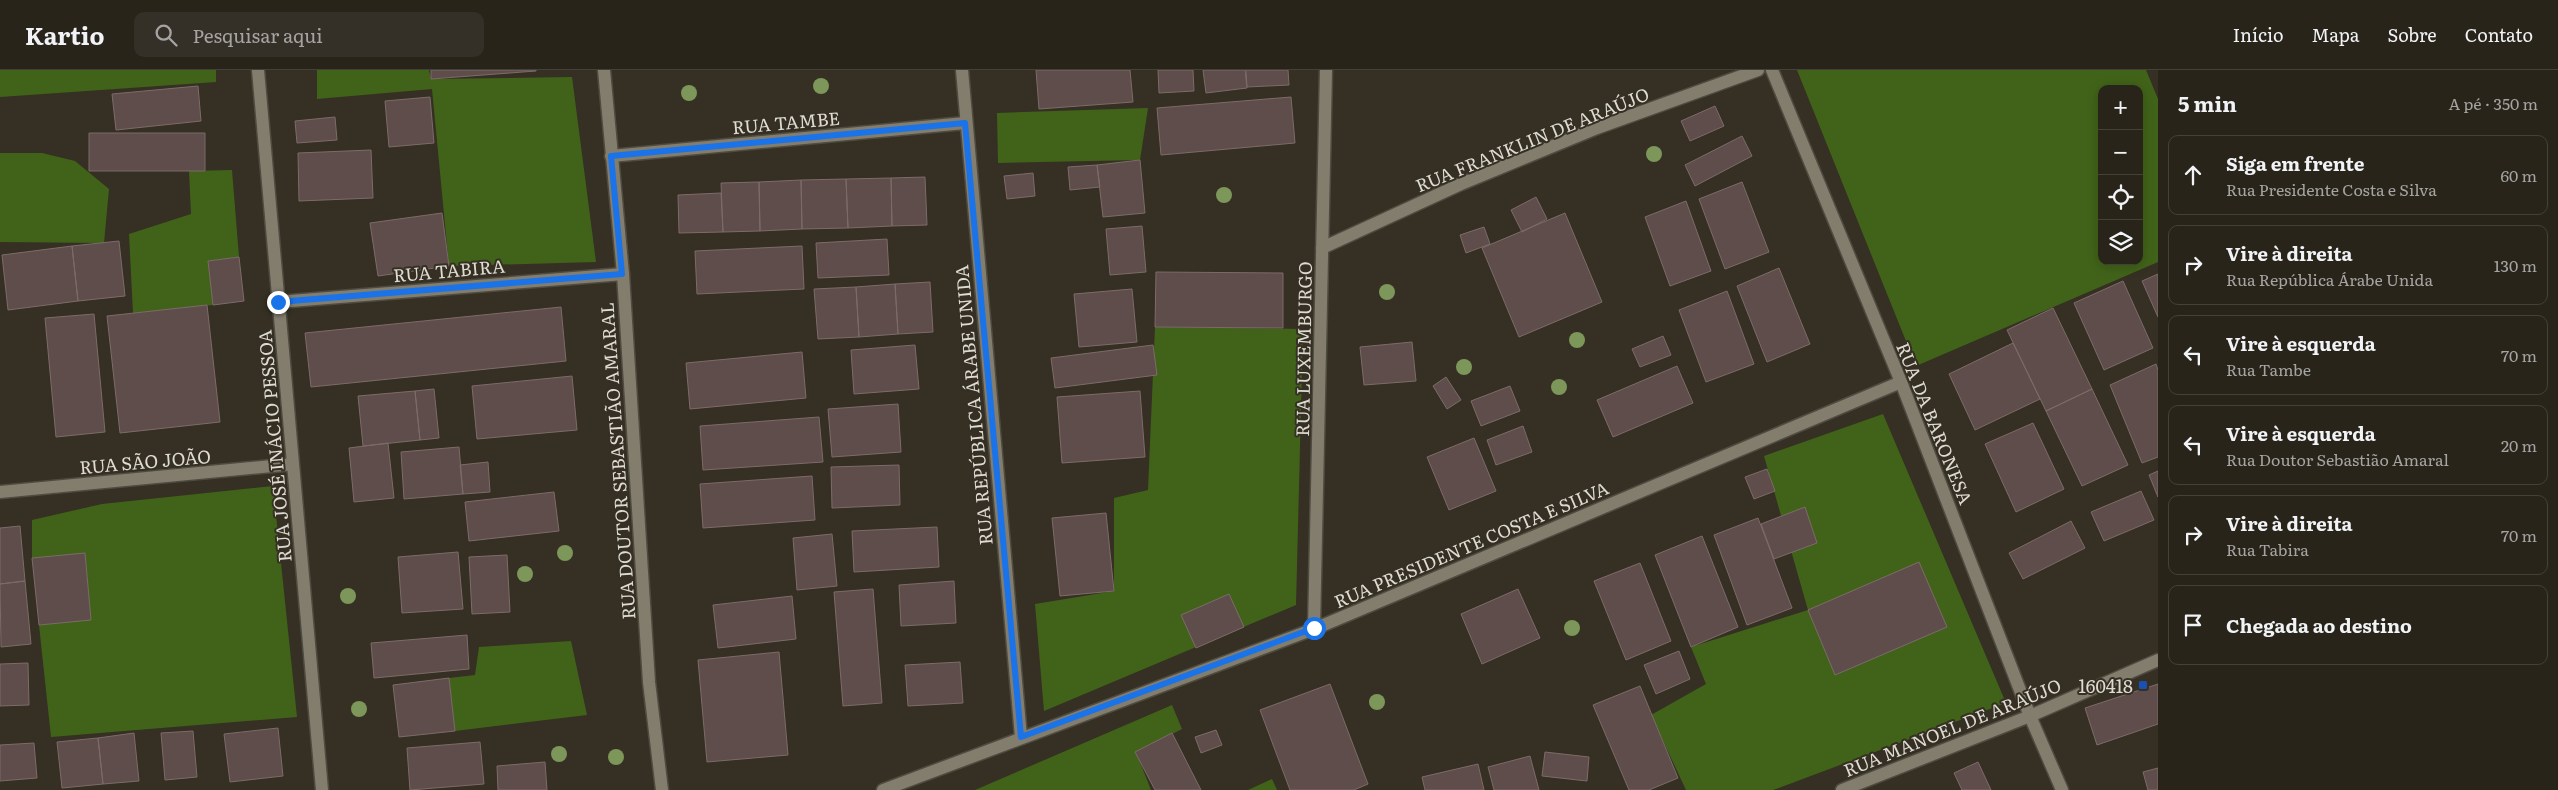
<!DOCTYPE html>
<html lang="pt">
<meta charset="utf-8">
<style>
body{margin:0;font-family:Literata,serif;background:#343027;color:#f1f3f6}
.controls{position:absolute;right:15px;top:15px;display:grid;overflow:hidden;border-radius:10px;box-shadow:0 2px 12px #0003}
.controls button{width:45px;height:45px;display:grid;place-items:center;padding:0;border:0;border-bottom:1px solid #444139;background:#28241a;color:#f1f3f6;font:25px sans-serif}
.stop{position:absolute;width:15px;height:15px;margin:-11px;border:4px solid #1a73e8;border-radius:50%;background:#fff}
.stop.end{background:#1a73e8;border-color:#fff;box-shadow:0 1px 5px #0008}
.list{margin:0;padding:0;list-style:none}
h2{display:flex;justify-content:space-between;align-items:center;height:65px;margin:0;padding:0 20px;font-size:21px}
h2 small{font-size:16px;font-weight:400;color:#a5a4a2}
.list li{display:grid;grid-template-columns:32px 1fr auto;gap:15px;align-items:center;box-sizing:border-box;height:80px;margin:0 10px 10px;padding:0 10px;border:1px solid #444139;border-radius:10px}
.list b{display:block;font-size:19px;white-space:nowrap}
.list p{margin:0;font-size:16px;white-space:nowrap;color:#a5a4a2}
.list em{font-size:16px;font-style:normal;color:#a5a4a2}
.icon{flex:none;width:28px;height:28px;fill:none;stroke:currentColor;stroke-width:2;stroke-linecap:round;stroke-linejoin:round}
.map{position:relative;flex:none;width:2158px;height:720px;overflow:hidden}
header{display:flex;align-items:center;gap:30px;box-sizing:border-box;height:70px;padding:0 25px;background:#28241a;border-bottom:1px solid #444139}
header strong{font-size:24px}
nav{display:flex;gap:28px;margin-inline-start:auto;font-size:18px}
.search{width:350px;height:45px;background:#343027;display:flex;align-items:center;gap:12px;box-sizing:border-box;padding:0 18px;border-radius:10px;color:#a5a4a2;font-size:19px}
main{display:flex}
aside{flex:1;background:#28241a}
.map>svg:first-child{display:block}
.forest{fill:#416319;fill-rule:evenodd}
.building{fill:#5e4d4b;stroke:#7d6b69}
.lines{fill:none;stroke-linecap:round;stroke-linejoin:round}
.minor-casing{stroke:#4f4b40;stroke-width:15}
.tertiary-casing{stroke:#4f4b40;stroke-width:15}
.minor{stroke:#837d6e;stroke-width:12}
.tertiary{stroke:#837d6e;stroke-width:12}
.tree{fill:#7d965a}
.route{stroke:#1a73e8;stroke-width:6}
.transit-dot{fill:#1a4fb4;stroke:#353023;stroke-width:2}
.labels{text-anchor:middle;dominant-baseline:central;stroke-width:4;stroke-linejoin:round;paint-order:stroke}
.street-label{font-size:18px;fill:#dedbd3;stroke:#353023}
.poi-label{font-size:18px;fill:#dedbd3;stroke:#353023;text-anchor:end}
</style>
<header>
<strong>Kartio</strong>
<div class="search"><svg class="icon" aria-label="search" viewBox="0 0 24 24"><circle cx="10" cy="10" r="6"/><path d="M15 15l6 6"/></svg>Pesquisar aqui</div>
<nav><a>Início</a><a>Mapa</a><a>Sobre</a><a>Contato</a></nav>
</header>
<main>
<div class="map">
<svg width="2158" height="720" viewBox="0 0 2158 720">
<rect width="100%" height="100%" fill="#353023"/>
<!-- forest -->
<path class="forest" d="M0 0H216V12L0 27Z
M317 0H429L431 9 572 7 596 192 449 196 432 19 317 29Z
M1797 0H2146L2158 29V192L1916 296ZM2102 19H2139V191H2102Z
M1148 38 1140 90 998 93 997 43Z
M0 83H42L75 91 109 119 104 173 0 172Z
M232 100 239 187 208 191 213 235 133 243 129 164 191 144 189 101Z
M1155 257 1303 259 1296 535 1044 641 1035 534 1114 521V428L1148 420Z
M1883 344 2006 633 1773 720H1686L1651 645 1706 614 1691 577 1808 540 1764 386Z
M273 416 297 647 51 667 39 555 91 549 85 484 32 488V450L102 434Z
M571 571 587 645 455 661 449 608 475 605 479 577Z
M1172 635 1182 659 1136 682 1151 720H975Z
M1272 709 1277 720H1248Z"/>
<!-- building -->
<path class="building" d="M431 0H536V1L431 9Z
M1036 0H1130L1133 32 1039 39Z
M1158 0H1193L1194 21 1159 23Z
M1203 0H1245L1247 18 1206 23Z
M1246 0H1288L1289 15 1247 17Z
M198 16 201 51 116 60 112 24Z
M430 27 434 73 389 77 385 31Z
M1291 27 1295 73 1161 85 1157 38Z
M1715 36 1724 56 1690 71 1681 51Z
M335 47 337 70 297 73 295 51Z
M89 63H205V101H89Z
M1742 66 1752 86 1695 116 1685 95Z
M371 80 373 128 299 131 298 83Z
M1140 90 1145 143 1103 147 1097 95Z
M1097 95 1100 117 1070 120 1068 97Z
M1033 103 1035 126 1007 129 1004 106Z
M925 107 927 155 892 156 891 108Z
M891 108 892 156 848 158 846 109Z
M846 109 848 158 802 159 801 110Z
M801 110 802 159 760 161 759 112Z
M759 112 760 161 723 162 721 113Z
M1742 112 1769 182 1725 199 1699 129Z
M721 123 723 162 679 163 678 125Z
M1536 127 1547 149 1522 162 1511 140Z
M1686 131 1711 201 1670 216 1645 147Z
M442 143 449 196 378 206 370 153Z
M1565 143 1602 232 1519 267 1482 178Z
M1142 156 1146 202 1110 205 1106 159Z
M1484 157 1490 174 1466 183 1460 165Z
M887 169 889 205 818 208 816 173Z
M119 171 125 226 78 231 72 176Z
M72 176 78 231 8 240 2 185Z
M802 176 804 219 697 224 695 181Z
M239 187 244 231 213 235 208 191Z
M1779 198 1810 274 1767 292 1737 216Z
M1156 202 1283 203V258L1155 257Z
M2158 204V247L2142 211Z
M2123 211 2153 278 2104 300 2074 233Z
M930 212 933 262 898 264 895 214Z
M895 214 898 264 859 267 856 217Z
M856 217 859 267 818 269 814 219Z
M1132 219 1137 272 1079 277 1074 224Z
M1727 221 1754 294 1706 312 1679 240Z
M207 235 220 352 120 363 107 246Z
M561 237 566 291 311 317 305 263Z
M2053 238 2092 319 2046 341 2007 260Z
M94 244 105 362 56 367 45 248Z
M1663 266 1671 285 1640 297 1632 279Z
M1412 272 1416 311 1364 315 1360 277Z
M2013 273 2040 329 1975 360 1949 304Z
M915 275 919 319 854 324 851 280Z
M1153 275 1157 305 1055 318 1051 288Z
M802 282 806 328 690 339 686 293Z
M2156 294 2158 300V387L2142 393 2110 315Z
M1677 296 1693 333 1613 367 1597 330Z
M572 306 577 360 477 369 472 316Z
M1446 307 1461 330 1447 339 1433 316Z
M1510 316 1520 341 1481 356 1471 331Z
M434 319 439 368 420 370 415 321Z
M2092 319 2128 395 2082 416 2046 341Z
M415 321 420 370 363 376 358 326Z
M1140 321 1145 387 1062 393 1057 327Z
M898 334 901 382 832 387 828 339Z
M819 347 823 392 703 400 700 356Z
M2033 353 2064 419 2016 442 1985 374Z
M1523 356 1532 382 1496 395 1487 370Z
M1474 368 1496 421 1449 440 1427 387Z
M388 373 394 428 354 432 349 378Z
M459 377 463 424 404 429 401 382Z
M488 392 490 422 463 424 460 395Z
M899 395 900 435 832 438 831 397Z
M1767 399 1775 421 1754 429 1745 407Z
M2158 401V427L2149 405Z
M812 406 815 450 703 458 700 414Z
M2141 421 2154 450 2104 471 2091 442Z
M554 422 559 461 469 471 465 432Z
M1805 437 1817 473 1774 489 1761 454Z
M1106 443 1114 521 1060 526 1052 448Z
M1758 448 1792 538 1747 555 1714 465Z
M2071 451 2085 478 2023 509 2009 483Z
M20 456 25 511 0 514V458Z
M937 457 939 497 854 502 852 461Z
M832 464 837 516 797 520 793 468Z
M1702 466 1738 557 1691 577 1655 485Z
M458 482 463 539 402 543 398 487Z
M85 483 91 550 39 555 32 488Z
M507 485 510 542 472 544 469 487Z
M1919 492 1947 557 1835 605 1808 540Z
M1640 493 1671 571 1626 590 1594 511Z
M25 511 31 574 1 577 0 514Z
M954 511 956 553 901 556 899 515Z
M873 519 882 633 843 636 834 522Z
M1518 519 1540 568 1482 594 1461 544Z
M1229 524 1244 557 1196 578 1181 545Z
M792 526 796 569 718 578 713 535Z
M467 565 469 599 374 608 371 573Z
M1679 581 1690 609 1656 624 1644 595Z
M779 582 788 685 707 692 698 590Z
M960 592 963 633 908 636 905 595Z
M28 593 29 635 0 636V594Z
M449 608 455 661 399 667 393 615Z
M1330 614 1368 714 1354 720H1290L1260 640Z
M2158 614V654L2097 675 2085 638Z
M1640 616 1678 708 1649 720H1629L1593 635Z
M278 658 283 706 230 712 224 664Z
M1216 660 1222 675 1201 683 1195 667Z
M193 661 197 707 165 710 161 663Z
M134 663 139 711 103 714 98 668Z
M1172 663 1201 720H1155L1135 682Z
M98 668 103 714 62 718 57 672Z
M480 672 484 714 410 720 407 678Z
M34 673 37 708 0 711V675Z
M1545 682 1589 687 1587 711 1542 706Z
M1530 686 1539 720H1494L1488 697Z
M545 692 547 720H498L497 696Z
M1978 692 1991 720H1962L1954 703Z
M1478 694 1484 720H1425L1422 707Z
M2158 698V720H2148L2143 702Z"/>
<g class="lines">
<defs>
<path id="minor" d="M258 0 322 720
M962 0 1021 667
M1772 0 1901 312 2030 646 2062 720
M611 86 965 53
M1322 178 1461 114 1597 58 1758 0
M278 232 623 204
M0 422 293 394
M1314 559 1326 0
M883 720 1314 559 1901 312"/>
<path id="tertiary" d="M604 0 623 204 649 612 662 720
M1842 720 2030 646 2158 590"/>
</defs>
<!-- minor casing -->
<use href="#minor" class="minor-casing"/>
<!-- tertiary casing -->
<use href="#tertiary" class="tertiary-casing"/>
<!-- minor -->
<use href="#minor" class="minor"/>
<!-- tertiary -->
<use href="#tertiary" class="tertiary"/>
</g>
<!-- trees -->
<g class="tree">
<circle cx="821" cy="16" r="8"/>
<circle cx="689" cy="23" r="8"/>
<circle cx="1654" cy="84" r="8"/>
<circle cx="1224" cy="125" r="8"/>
<circle cx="1387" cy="222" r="8"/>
<circle cx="1577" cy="270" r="8"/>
<circle cx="1464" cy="297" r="8"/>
<circle cx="1559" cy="317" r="8"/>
<circle cx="565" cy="483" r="8"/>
<circle cx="525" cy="504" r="8"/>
<circle cx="348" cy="526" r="8"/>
<circle cx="1572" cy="558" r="8"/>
<circle cx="1377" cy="632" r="8"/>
<circle cx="359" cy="639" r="8"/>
<circle cx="559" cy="684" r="8"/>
<circle cx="616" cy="687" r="8"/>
</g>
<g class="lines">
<!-- route -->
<path class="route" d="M278 232 622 204 611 86 965 53 1021 667 1314 558"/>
</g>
<!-- markers -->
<rect class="transit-dot" x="2138" y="610" width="10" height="10" rx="2.5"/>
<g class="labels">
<!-- street labels -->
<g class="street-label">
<text transform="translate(786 52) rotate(-5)">RUA TAMBE</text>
<text transform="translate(1532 69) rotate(-22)">RUA FRANKLIN DE ARAÚJO</text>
<text transform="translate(449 200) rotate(-5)">RUA TABIRA</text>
<text transform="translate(1303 279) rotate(-89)">RUA LUXEMBURGO</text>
<text transform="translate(973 335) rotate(-95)">RUA REPÚBLICA ÁRABE UNIDA</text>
<text transform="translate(1935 353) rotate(68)">RUA DA BARONESA</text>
<text transform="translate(274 376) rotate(-95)">RUA JOSÉ INÁCIO PESSOA</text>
<text transform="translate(145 391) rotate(-5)">RUA SÃO JOÃO</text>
<text transform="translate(617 391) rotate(-94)">RUA DOUTOR SEBASTIÃO AMARAL</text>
<text transform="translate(1471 474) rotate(-23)">RUA PRESIDENTE COSTA E SILVA</text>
<text transform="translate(1952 657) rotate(-22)">RUA MANOEL DE ARAÚJO</text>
</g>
<!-- poi labels -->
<g class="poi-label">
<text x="2133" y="615">160418</text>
</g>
</g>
</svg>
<div class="controls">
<button>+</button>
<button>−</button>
<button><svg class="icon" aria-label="locate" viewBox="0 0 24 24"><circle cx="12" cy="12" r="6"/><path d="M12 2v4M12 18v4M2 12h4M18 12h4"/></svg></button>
<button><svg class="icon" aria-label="layers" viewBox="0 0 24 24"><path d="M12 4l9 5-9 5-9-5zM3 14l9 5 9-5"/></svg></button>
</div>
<div class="stop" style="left:1314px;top:558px"></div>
<div class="stop end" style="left:278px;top:232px"></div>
</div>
<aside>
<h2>5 min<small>A pé · 350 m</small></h2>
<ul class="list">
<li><svg class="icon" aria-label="ahead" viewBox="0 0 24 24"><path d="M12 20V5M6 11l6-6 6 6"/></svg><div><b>Siga em frente</b><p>Rua Presidente Costa e Silva</p></div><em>60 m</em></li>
<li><svg class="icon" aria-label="right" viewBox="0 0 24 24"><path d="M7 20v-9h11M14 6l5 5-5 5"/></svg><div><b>Vire à direita</b><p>Rua República Árabe Unida</p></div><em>130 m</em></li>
<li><svg class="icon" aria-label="left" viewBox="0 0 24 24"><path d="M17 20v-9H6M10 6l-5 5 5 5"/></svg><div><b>Vire à esquerda</b><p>Rua Tambe</p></div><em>70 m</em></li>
<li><svg class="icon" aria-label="left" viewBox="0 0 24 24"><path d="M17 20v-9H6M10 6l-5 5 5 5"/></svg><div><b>Vire à esquerda</b><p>Rua Doutor Sebastião Amaral</p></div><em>20 m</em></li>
<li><svg class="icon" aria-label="right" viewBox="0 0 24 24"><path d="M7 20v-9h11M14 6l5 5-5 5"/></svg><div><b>Vire à direita</b><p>Rua Tabira</p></div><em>70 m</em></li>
<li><svg class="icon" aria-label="arrive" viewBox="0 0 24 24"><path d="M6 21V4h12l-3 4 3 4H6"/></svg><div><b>Chegada ao destino</b></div></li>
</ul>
</aside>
</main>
